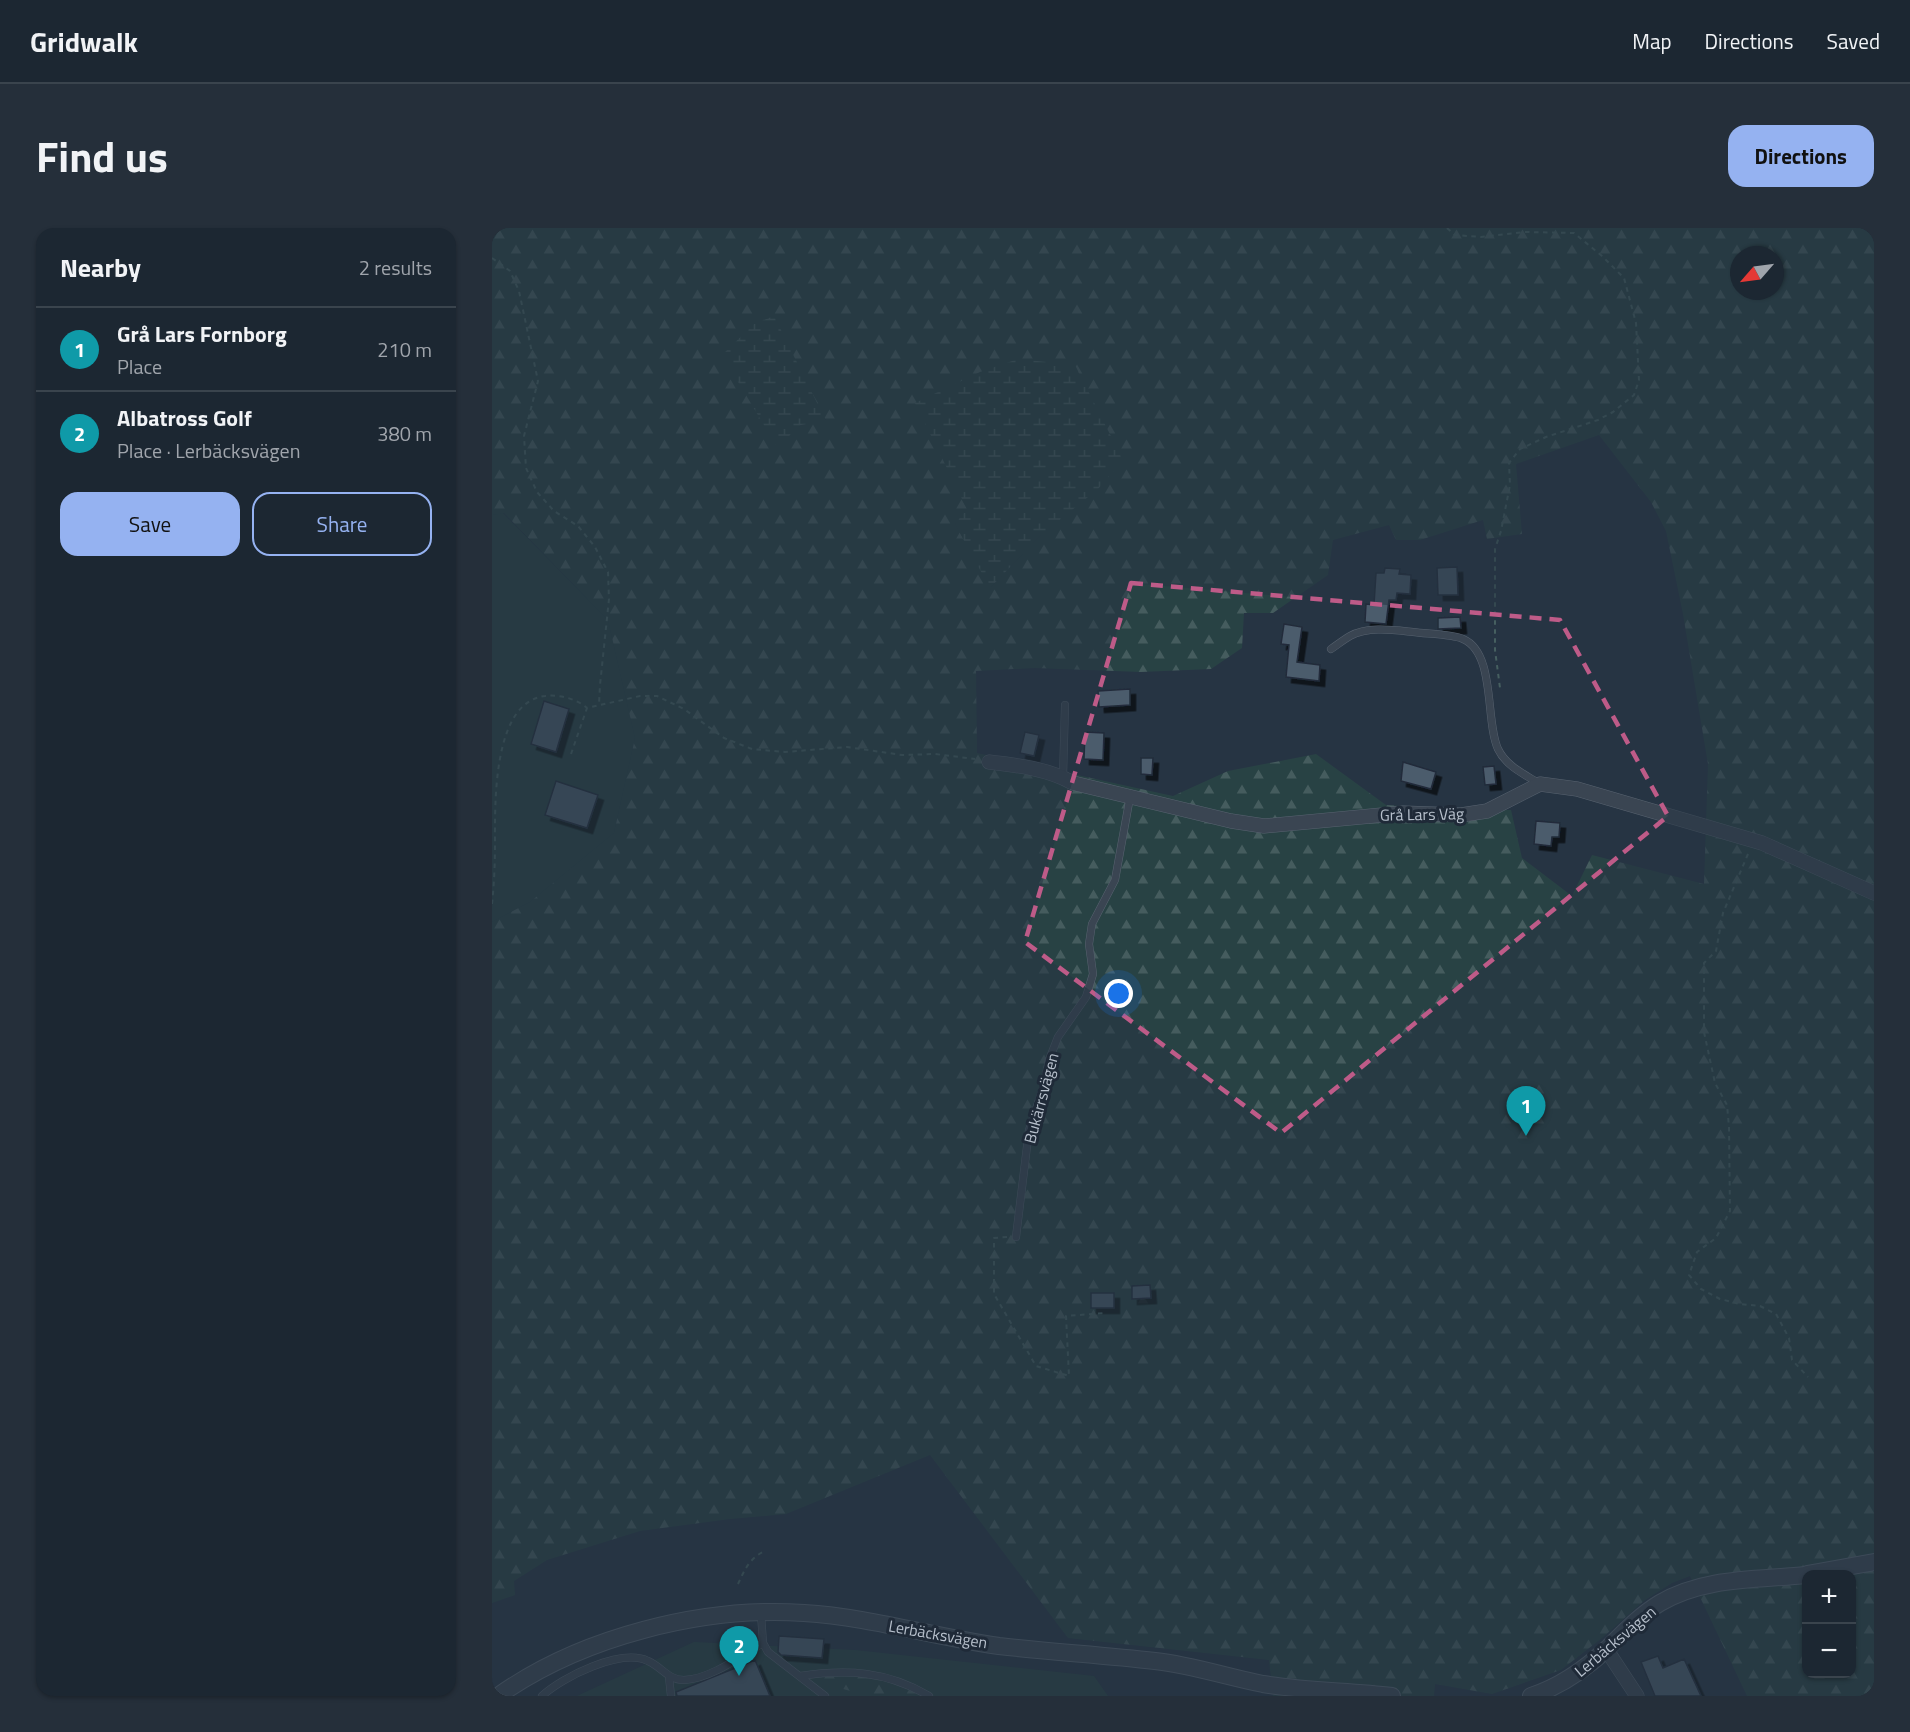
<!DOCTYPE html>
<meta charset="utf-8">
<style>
body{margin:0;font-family:"Titillium Web",sans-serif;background:#252f3a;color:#f1f3f6}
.controls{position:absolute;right:18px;bottom:18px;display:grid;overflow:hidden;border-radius:12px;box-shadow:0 2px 4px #0004}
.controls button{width:54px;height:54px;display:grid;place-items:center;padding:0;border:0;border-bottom:2px solid #3a444d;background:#1c2732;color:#f1f3f6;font:30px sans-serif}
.compass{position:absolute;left:1238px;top:18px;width:54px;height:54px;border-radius:50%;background:#1c2732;box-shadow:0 2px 4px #0004;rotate:242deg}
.you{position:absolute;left:627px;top:766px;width:21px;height:21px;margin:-15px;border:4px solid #fff;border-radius:50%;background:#1a73e8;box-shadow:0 0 0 9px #1a73e833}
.badge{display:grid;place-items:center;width:39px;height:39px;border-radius:50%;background:#95b2f1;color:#fff;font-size:20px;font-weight:700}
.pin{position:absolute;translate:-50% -50px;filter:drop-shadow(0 2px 3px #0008)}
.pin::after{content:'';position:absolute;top:32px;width:21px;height:18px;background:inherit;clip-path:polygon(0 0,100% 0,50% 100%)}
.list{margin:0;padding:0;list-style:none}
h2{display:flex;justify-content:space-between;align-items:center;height:78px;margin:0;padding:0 24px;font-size:26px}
h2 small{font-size:20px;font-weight:400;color:#a0a5ac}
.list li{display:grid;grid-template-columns:39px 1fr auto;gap:18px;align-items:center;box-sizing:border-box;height:84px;padding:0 24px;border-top:2px solid #3a444d}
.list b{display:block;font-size:22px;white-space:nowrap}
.list p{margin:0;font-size:20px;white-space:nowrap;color:#a0a5ac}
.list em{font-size:20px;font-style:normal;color:#a0a5ac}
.actions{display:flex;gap:12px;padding:18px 24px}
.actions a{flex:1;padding:14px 0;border:2px solid #95b2f1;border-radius:18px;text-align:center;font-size:21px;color:#95b2f1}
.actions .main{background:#95b2f1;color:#111}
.map{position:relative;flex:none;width:1382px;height:1468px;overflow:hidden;border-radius:18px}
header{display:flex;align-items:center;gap:36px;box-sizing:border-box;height:84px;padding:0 30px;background:#1c2732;border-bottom:2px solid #3a444d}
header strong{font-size:28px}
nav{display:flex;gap:33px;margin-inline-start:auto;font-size:21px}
.intro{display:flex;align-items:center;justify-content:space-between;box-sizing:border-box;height:144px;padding:0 36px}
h1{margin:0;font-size:42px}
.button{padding:15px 27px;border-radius:18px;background:#95b2f1;color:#111;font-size:21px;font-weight:700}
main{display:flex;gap:36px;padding:0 36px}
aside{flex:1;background:#1c2732;border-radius:18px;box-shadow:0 2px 4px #0004}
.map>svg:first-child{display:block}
.green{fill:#284244}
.forest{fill:url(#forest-firs);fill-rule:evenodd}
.wetland{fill:url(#wetland-marsh)}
.building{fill:#4c5b6c;stroke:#212c3a;stroke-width:1.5;filter:url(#shadow)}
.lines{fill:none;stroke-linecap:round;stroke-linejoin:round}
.service-casing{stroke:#586370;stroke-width:8}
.minor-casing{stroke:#586370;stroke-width:15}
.tertiary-casing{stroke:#586370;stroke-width:18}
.path{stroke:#465f60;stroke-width:2;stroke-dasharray:4.5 4.5;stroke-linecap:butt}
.service{stroke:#3a4552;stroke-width:7}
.minor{stroke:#3a4552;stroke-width:14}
.tertiary{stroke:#3a4552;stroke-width:16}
.marked{fill:none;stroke:#be5b88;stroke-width:4.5;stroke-dasharray:12 8;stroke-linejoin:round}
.labels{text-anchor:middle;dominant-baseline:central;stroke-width:6;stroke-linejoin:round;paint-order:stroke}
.street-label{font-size:16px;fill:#b7c0cc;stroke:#1f2a38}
</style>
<header>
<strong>Gridwalk</strong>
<nav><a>Map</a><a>Directions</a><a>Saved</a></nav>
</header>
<div class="intro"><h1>Find us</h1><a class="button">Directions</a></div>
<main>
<aside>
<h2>Nearby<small>2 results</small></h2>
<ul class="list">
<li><span class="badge" style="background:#0f9aa8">1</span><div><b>Grå Lars Fornborg</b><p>Place</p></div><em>210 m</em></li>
<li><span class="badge" style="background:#0f9aa8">2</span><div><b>Albatross Golf</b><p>Place · Lerbäcksvägen</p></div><em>380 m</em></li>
</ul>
<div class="actions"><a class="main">Save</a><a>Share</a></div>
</aside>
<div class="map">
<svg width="1382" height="1468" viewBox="0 0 1382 1468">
<defs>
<pattern id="forest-firs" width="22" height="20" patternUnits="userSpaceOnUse" patternTransform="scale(1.5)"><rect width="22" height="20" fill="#284244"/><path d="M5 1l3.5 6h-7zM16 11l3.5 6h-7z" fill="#455c5e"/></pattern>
<pattern id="wetland-marsh" width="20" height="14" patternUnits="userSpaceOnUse" patternTransform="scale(1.5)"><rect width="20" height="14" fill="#284244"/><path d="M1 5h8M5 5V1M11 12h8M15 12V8" fill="none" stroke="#455c5e"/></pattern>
<filter id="shadow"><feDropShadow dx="5.5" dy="5.5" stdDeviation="0" flood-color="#0009"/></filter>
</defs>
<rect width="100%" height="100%" fill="#263443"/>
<!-- green -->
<path class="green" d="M11 285 116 392 143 510 122 605 38 674 0 694V287Z
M202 1414 363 1422 602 1448 616 1468H85Z"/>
<!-- forest -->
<path class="forest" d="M0 0H1382V1468H1255L1198 1348 1180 1355 1153 1372 1110 1410 1069 1442 1000 1466 943 1456 942 1468H781L777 1432 576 1410 438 1227 294 1286 238 1291 148 1303 55 1332 22 1353 23 1367 0 1375V694L38 674 122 605 143 510 116 392 12 285 0 287ZM1247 27H1283V63H1247ZM262 96 334 192 309 197 285 218ZM1107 207 1159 274 1174 303 1191 386 1216 536 1212 656 1100 627 1080 668 1030 630 1019 582H978L894 577 824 526 736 543 681 568 485 525 484 443 543 440 649 444 719 441 750 420 752 385H781L836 347 841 312 897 297 904 312H928L991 292 995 311 1030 306 1024 236ZM476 282 549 307 499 359 463 296ZM1314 1346H1360V1446H1314Z
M329 1449H379L423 1464 424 1468H377L329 1455Z"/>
<!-- wetland -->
<path class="wetland" d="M282 88 334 193 309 197 285 219 230 127 262 96Z
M526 131 583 137 631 232 606 261 549 307 498 360 463 296 475 281 423 175 488 144Z"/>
<!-- building -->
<path class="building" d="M965 339 966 367H946L945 340Z
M893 340 908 341 907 346 919 347 918 366 905 365 904 372H897L894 396 873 394 874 376 882 377 884 345H892Z
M968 389 969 400 946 401V390Z
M792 396 810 399 805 434 828 437 827 453 794 449 797 417 789 416Z
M638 461V477L607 479 606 463Z
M52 473 77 481 64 524 39 516Z
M533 504 547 507 542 528 528 525Z
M593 504 612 505 611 532 592 531Z
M649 530H661L660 547 649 546Z
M911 534 944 544 939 561 909 553Z
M1002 538 1004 556 993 557 991 539Z
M64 553 106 567 95 600 53 587Z
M1044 593 1068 595 1067 609H1060L1059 618 1042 616Z
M658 1057 659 1070 640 1071V1058Z
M599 1065H622V1080H599Z
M287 1408 332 1411 330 1430 289 1427 286 1424Z
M1166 1428 1171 1440 1192 1431 1209 1468H1163L1149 1434Z
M263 1432 278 1468H185L184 1464Z"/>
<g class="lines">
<defs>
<path id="service" d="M839 421C845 417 851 412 858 408 876 398 902 402 921 404 934 406 960 406 971 411 1004 425 993 493 1006 521 1014 538 1032 546 1048 556
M571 549 573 477
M524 1009 537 902 551 860 557 832 566 809 594 769 601 746 597 716 600 696 623 652 638 569
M269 1386 271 1415 276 1424 333 1468
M308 1448C355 1441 395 1443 437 1468
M177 1449 179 1468
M50 1468C70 1449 129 1420 156 1433 170 1439 176 1452 192 1452 219 1451 249 1428 271 1415"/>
<path id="minor" d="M497 534C524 537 557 541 581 555L739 593 772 598 911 585 969 587 995 583 1048 556 1085 561 1270 615 1382 665
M1114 1421 1145 1468"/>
<path id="tertiary" d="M1315 1346 1382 1334
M6 1468C89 1409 211 1378 312 1385 378 1389 442 1409 507 1418 559 1424 611 1427 663 1433 700 1437 735 1449 771 1456 814 1463 857 1463 900 1468
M1039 1468C1068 1459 1093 1441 1116 1420 1132 1404 1148 1387 1168 1375 1212 1349 1265 1352 1314 1347"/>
</defs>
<!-- service casing -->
<use href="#service" class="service-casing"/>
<!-- minor casing -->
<use href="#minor" class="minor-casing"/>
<!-- tertiary casing -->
<use href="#tertiary" class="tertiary-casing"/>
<!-- path -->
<path class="path" d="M955 0 963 7 989 9 1033 4 1082 5 1110 28 1132 50 1144 95 1147 152 1142 167 1121 184 1106 192 1054 209 1028 221 1017 235 1018 257 1009 303 1003 321V422L1008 460
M0 30 18 43 27 63 46 153 32 208 34 240 45 264 62 283 86 298 103 319 116 344 117 371 108 457 107 476
M79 526 95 480 148 468H165L192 481 232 510 260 521 293 524 355 519 410 527 443 526 483 531
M1256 626 1231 685 1224 723 1212 735V804L1223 855 1235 877 1237 899 1238 983 1224 1010 1205 1024 1197 1047 1209 1061 1228 1071 1248 1076 1268 1078 1284 1086 1297 1110 1300 1132 1316 1149
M0 676C2 657 3 636 3 617 3 577 0 474 53 468 67 466 85 471 95 480
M515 1009 502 1010V1066L544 1138 577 1148 574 1088 613 1085
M246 1356C252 1343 257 1331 271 1324"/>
<!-- service -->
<use href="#service" class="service"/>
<!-- minor -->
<use href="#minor" class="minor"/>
<!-- tertiary -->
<use href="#tertiary" class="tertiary"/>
</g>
<!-- marked area -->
<path d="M0 0H1382V1468H0ZM639 355 1068 392 1176 588 789 905 533 714Z" fill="#263443" fill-opacity=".55" fill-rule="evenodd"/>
<path class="marked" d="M639 355 1068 392 1176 588 789 905 533 714Z"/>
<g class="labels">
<!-- street labels -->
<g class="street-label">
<text transform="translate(930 586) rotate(-1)">Grå Lars Väg</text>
<text transform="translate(549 870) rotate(-75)">Bukärrsvägen</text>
<text transform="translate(446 1406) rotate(10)">Lerbäcksvägen</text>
<text transform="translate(1123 1413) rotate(-40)">Lerbäcksvägen</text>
</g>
</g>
</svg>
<div class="controls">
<button>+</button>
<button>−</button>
</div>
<svg class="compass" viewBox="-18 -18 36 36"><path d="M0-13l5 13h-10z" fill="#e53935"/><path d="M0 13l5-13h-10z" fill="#a0a5ac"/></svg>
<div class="you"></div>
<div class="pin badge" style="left:1034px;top:908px;background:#0f9aa8">1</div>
<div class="pin badge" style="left:247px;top:1448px;background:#0f9aa8">2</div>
</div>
</main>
